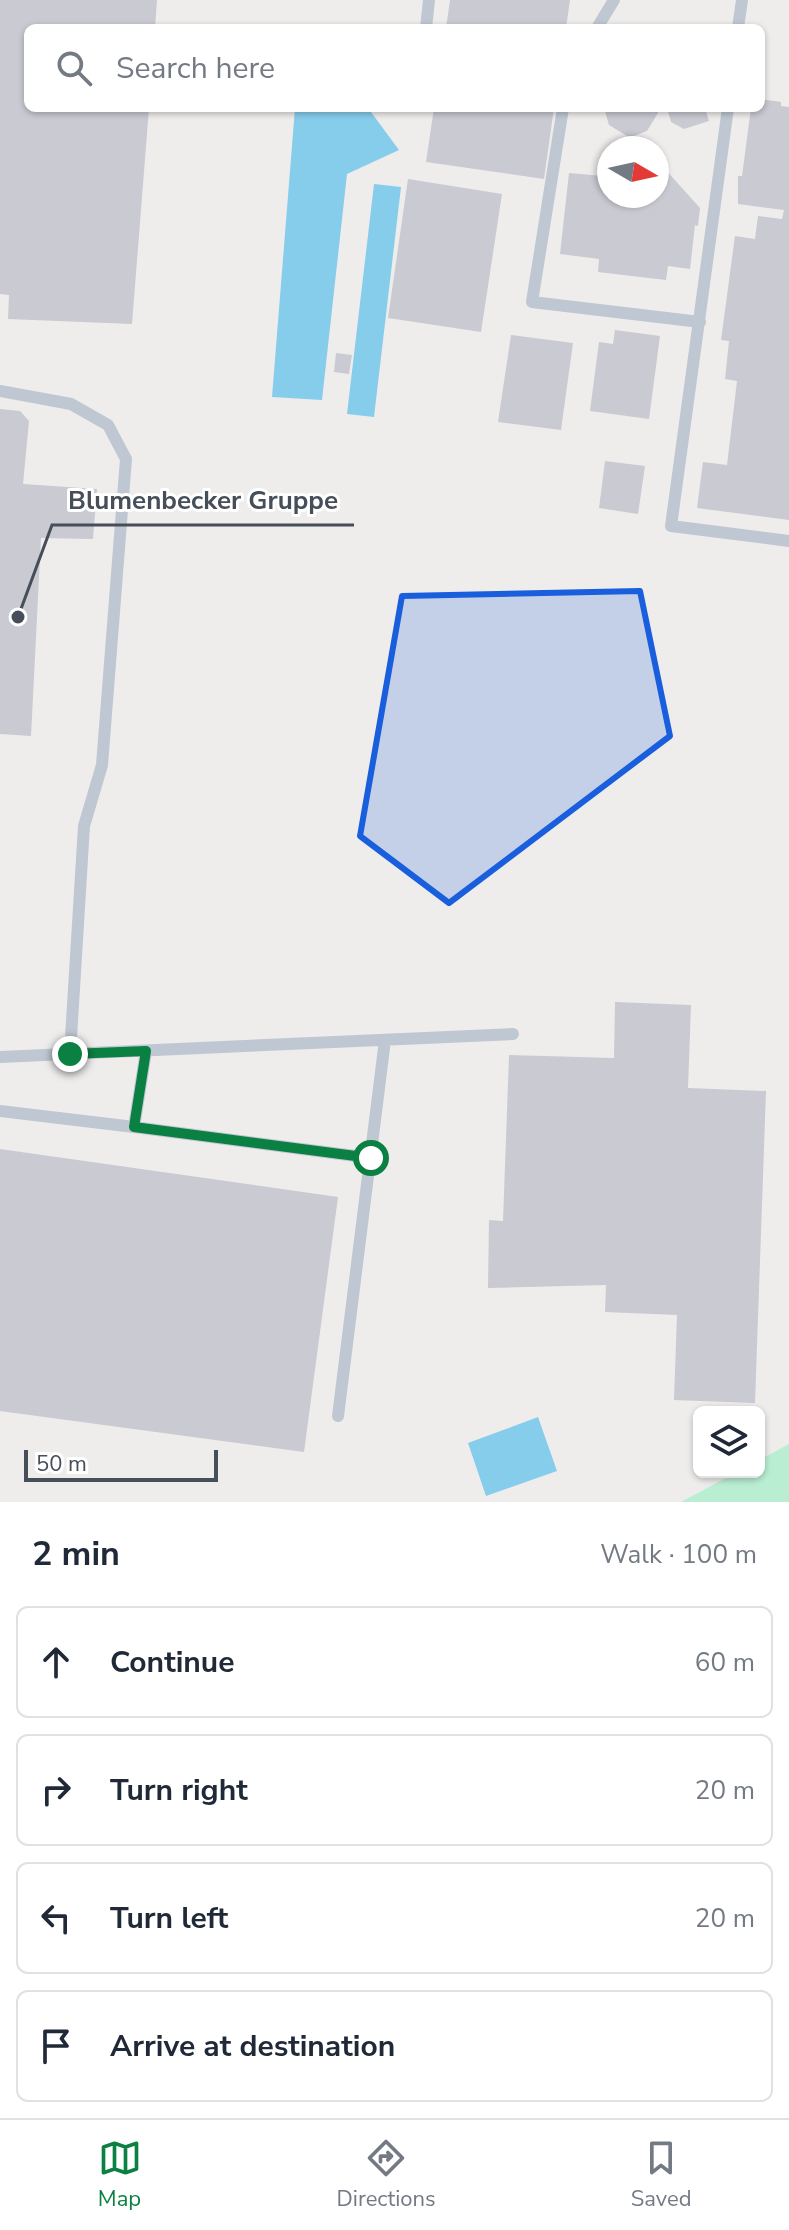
<!DOCTYPE html>
<meta charset="utf-8">
<style>
body{margin:0;font-family:"Nunito Sans",sans-serif;background:#f6f6f7;color:#1f2937}
.controls{position:absolute;right:24px;bottom:24px;display:grid;overflow:hidden;border-radius:12px;box-shadow:0 2px 6px #0004}
.controls button{width:72px;height:72px;display:grid;place-items:center;padding:0;border:0;border-bottom:2px solid #e0e1e3;background:#fff;color:#1f2937;font:40px sans-serif}
.compass{position:absolute;left:597px;top:136px;width:72px;height:72px;border-radius:50%;background:#fff;box-shadow:0 2px 6px #0004;rotate:99deg}
.scale{position:absolute;left:24px;bottom:20px;width:194px;box-sizing:border-box;padding-left:8px;border:4px solid #454e59;border-top:0;font-size:22px;line-height:28px;white-space:nowrap;color:#454e59;-webkit-text-stroke:6px #fff;paint-order:stroke}
.stop{position:absolute;width:24px;height:24px;margin:-18px;border:6px solid #0b8043;border-radius:50%;background:#fff}
.stop.end{background:#0b8043;border-color:#fff;box-shadow:0 2px 8px #0008}
.list{margin:0;padding:0;list-style:none}
h2{display:flex;justify-content:space-between;align-items:center;height:104px;margin:0;padding:0 32px;font-size:34px}
h2 small{font-size:26px;font-weight:400;color:#747a83}
.list li{display:grid;grid-template-columns:52px 1fr auto;gap:24px;align-items:center;box-sizing:border-box;height:112px;margin:0 16px 16px;padding:0 16px;border:2px solid #e0e1e3;border-radius:12px}
.list b{display:block;font-size:30px;white-space:nowrap}
.list em{font-size:26px;font-style:normal;color:#747a83}
.icon{flex:none;width:44px;height:44px;fill:none;stroke:currentColor;stroke-width:2;stroke-linecap:round;stroke-linejoin:round}
.map{position:relative;flex:none;width:789px;height:1502px;overflow:hidden}
.search{position:absolute;background:#fff;box-shadow:0 2px 6px #0004;left:24px;right:24px;top:24px;height:88px;display:flex;align-items:center;gap:20px;box-sizing:border-box;padding:0 28px;border-radius:12px;color:#747a83;font-size:30px}
.sheet{height:616px;background:#fff}
nav{display:flex;justify-content:space-around;align-items:center;box-sizing:border-box;height:112px;border-top:2px solid #e0e1e3;background:#fff;font-size:22px;color:#747a83}
nav a{display:grid;justify-items:center;gap:4px}
nav .on{color:#0b8043}
.map>svg:first-child{display:block}
.green{fill:#b9eed2}
.water{fill:#86cdeb}
.building{fill:#c9cad2}
.lines{fill:none;stroke-linecap:round;stroke-linejoin:round}
.service{stroke:#bfc7d2;stroke-width:12}
.route{stroke:#0b8043;stroke-width:10}
.marked{fill:#195edc;fill-opacity:0.2;stroke:#195edc;stroke-width:6;stroke-linejoin:round}
.leader{fill:none;stroke:#454e59;stroke-width:3}
.callout-dot{fill:#454e59;stroke:#fff;stroke-width:3}
.callout-label{font-size:26px;text-anchor:middle;font-weight:bold;fill:#454e59;stroke:#fff;stroke-width:6;stroke-linejoin:round;paint-order:stroke}
</style>
<div class="map">
<svg width="789" height="1502" viewBox="0 0 789 1502">
<rect width="100%" height="100%" fill="#efecec"/>
<!-- green -->
<path class="green" d="M789 1444V1502H681L737 1472H759V1460Z"/>
<!-- water -->
<path class="water" d="M295 108H368L399 150 347 174 322 400 272 397Z
M374 184 401 187 374 417 347 414Z
M538 1417 557 1471 486 1496 468 1443Z"/>
<!-- building -->
<path class="building" d="M0 0H157L155 28H28V108H149L132 324 8 319 9 295 0 294Z
M450 0H570L566 28H446Z
M761 99 781 102V106L789 107V520L697 508 703 462 727 465 737 381 725 379 729 341 721 340 735 236 755 239 758 216 782 219 784 210 738 204V176H742L751 108H761Z
M434 108H554L544 179 426 162Z
M604 108H658V113L647 131 634 136H627L609 125Z
M667 108H705L709 121 684 129 671 122Z
M604 167 609 168V196H657V167L664 168 700 208 698 226 695 225 690 269 668 266 666 280 598 272 599 259 560 254 569 173 603 176Z
M408 179 502 194 481 332 388 318Z
M615 330 660 336 649 419 590 411 599 342 613 344Z
M511 335 573 343 561 430 498 422Z
M336 353 352 355 349 374 334 372Z
M0 409 20 411 29 421 23 484 97 489 93 539 41 538 31 736 0 734Z
M605 461 645 466 638 514 599 508Z
M615 1002 691 1005 688 1088 766 1091 755 1403 674 1400 677 1315 605 1312 606 1285 488 1288 489 1220 503 1221 509 1055 614 1058Z
M0 1149 338 1197 304 1452 0 1411Z"/>
<g class="lines">
<!-- service -->
<path class="service" d="M426 28 429 0
M597 28 614 0
M738 28 742 0
M563 108 532 302 700 322
M728 108 671 526 789 541
M0 391 71 404 108 425 126 459 102 765 84 826 70 1054
M146 1051 134 1127 371 1158
M0 1057 513 1034
M0 1111 134 1127
M338 1416 385 1040"/>
</g>
<g class="lines">
<!-- route -->
<path class="route" d="M70 1054 146 1051 134 1127 371 1158"/>
</g>
<!-- marked area -->
<path class="marked" d="M640 591 670 736 449 903 360 836 402 596Z"/>
<!-- callouts -->
<path class="leader" d="M18 617L52 525H354"/>
<circle class="callout-dot" cx="18" cy="617" r="8"/>
<g class="callout-label">
<text x="203" y="509">Blumenbecker Gruppe</text>
</g>
</svg>
<div class="controls">
<button><svg class="icon" aria-label="layers" viewBox="0 0 24 24"><path d="M12 4l9 5-9 5-9-5zM3 14l9 5 9-5"/></svg></button>
</div>
<svg class="compass" viewBox="-18 -18 36 36"><path d="M0-13l5 13h-10z" fill="#e53935"/><path d="M0 13l5-13h-10z" fill="#747a83"/></svg>
<div class="scale">50 m</div>
<div class="stop" style="left:371px;top:1158px"></div>
<div class="stop end" style="left:70px;top:1054px"></div>
<div class="search"><svg class="icon" aria-label="search" viewBox="0 0 24 24"><circle cx="10" cy="10" r="6"/><path d="M15 15l6 6"/></svg>Search here</div>
</div>
<section class="sheet">
<h2>2 min<small>Walk · 100 m</small></h2>
<ul class="list">
<li><svg class="icon" aria-label="ahead" viewBox="0 0 24 24"><path d="M12 20V5M6 11l6-6 6 6"/></svg><div><b>Continue</b></div><em>60 m</em></li>
<li><svg class="icon" aria-label="right" viewBox="0 0 24 24"><path d="M7 20v-9h11M14 6l5 5-5 5"/></svg><div><b>Turn right</b></div><em>20 m</em></li>
<li><svg class="icon" aria-label="left" viewBox="0 0 24 24"><path d="M17 20v-9H6M10 6l-5 5 5 5"/></svg><div><b>Turn left</b></div><em>20 m</em></li>
<li><svg class="icon" aria-label="arrive" viewBox="0 0 24 24"><path d="M6 21V4h12l-3 4 3 4H6"/></svg><div><b>Arrive at destination</b></div></li>
</ul>
</section>
<nav>
<a class="on"><svg class="icon" aria-label="map" viewBox="0 0 24 24"><path d="M3 6l6-2 6 2 6-2v14l-6 2-6-2-6 2zM9 4v14M15 6v14"/></svg>Map</a>
<a><svg class="icon" aria-label="directions" viewBox="0 0 24 24"><path d="M12 3l9 9-9 9-9-9zM9 14v-3h6M13 9l2 2-2 2"/></svg>Directions</a>
<a><svg class="icon" aria-label="saved" viewBox="0 0 24 24"><path d="M7 4h10v16l-5-4-5 4z"/></svg>Saved</a>
</nav>
